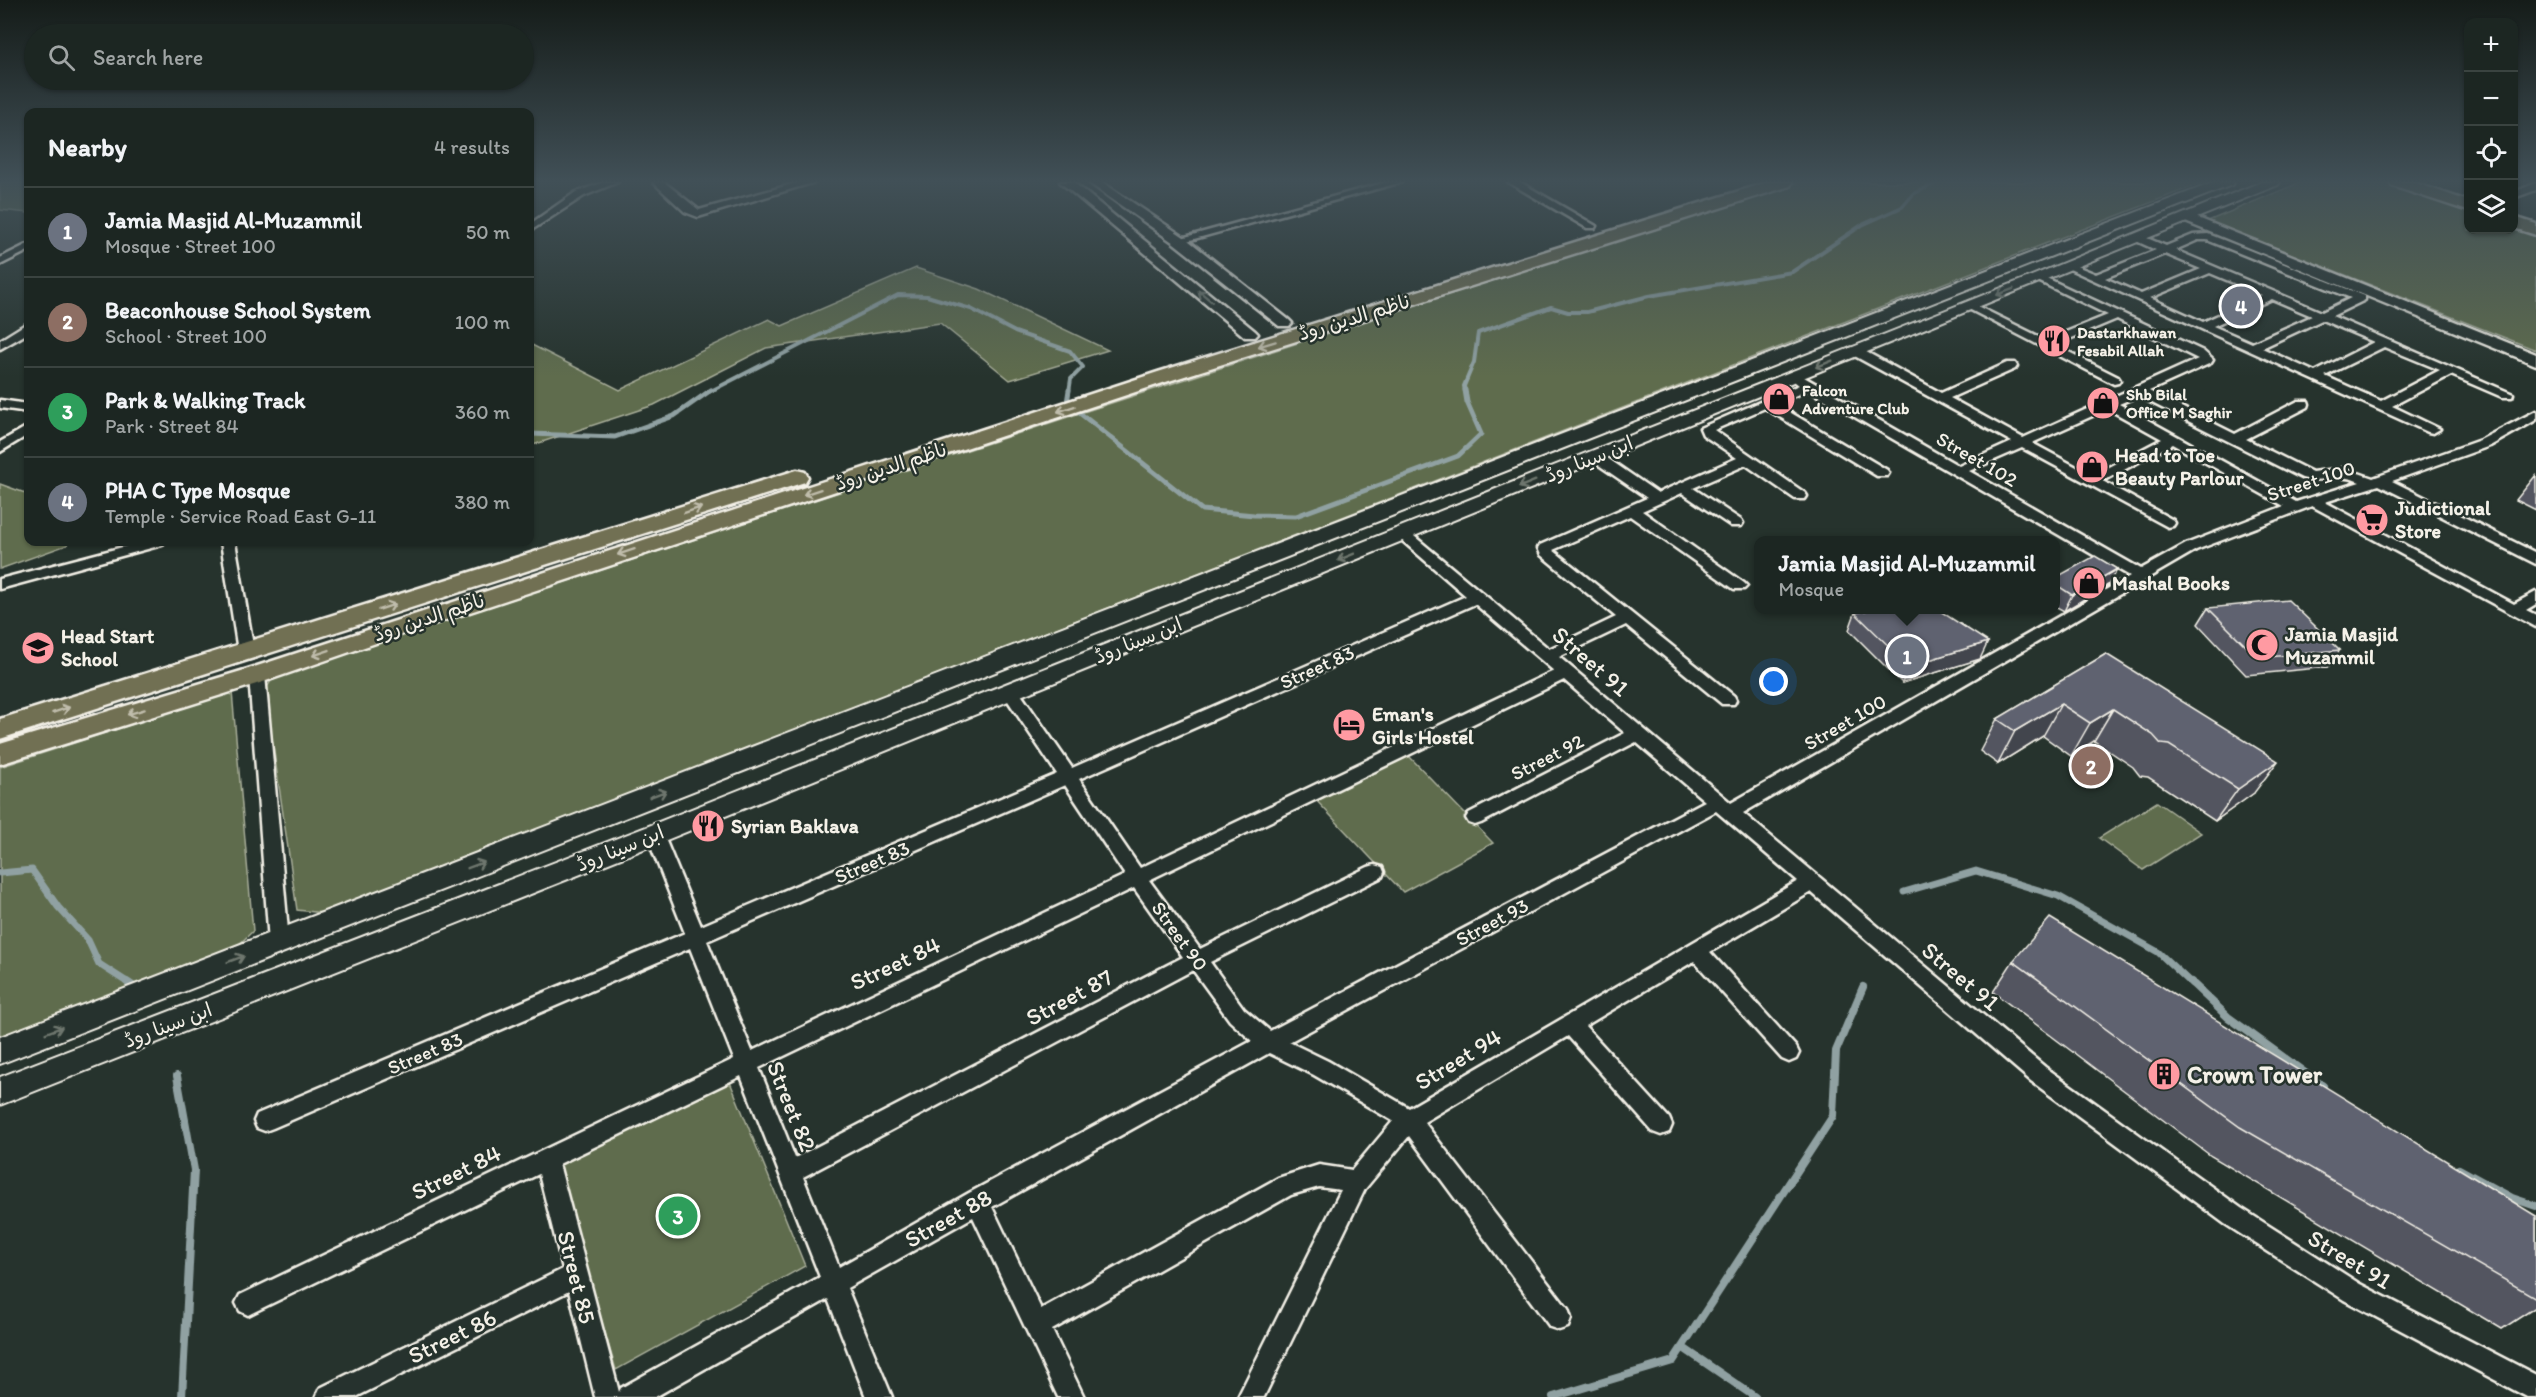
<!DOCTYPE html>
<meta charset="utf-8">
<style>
body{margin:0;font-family:Itim,"Playpen Sans Arabic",sans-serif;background:#29322f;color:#f1f3f6}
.controls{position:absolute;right:18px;top:18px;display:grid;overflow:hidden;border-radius:12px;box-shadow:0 2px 4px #0004}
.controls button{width:54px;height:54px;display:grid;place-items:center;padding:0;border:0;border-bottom:2px solid #3a4340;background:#1c2622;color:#f1f3f6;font:30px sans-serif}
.you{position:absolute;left:1774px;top:682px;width:21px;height:21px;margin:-15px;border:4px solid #fff;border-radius:50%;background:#1a73e8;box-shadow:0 0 0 9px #1a73e833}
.badge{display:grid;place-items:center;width:39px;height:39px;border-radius:50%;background:#8bbbb9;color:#fff;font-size:20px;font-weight:700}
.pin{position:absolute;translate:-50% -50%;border:3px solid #fff;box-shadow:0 2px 6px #0006}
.popup{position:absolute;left:1754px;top:536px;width:306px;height:78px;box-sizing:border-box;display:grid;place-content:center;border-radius:12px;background:#1c2622;filter:drop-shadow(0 2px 4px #0005);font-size:20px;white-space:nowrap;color:#a0a5a5}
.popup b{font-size:22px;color:#f1f3f6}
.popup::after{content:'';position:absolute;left:50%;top:100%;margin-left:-12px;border:12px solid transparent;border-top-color:#1c2622}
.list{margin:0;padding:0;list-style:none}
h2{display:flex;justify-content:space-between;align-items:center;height:78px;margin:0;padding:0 24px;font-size:26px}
h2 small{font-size:20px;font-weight:400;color:#a0a5a5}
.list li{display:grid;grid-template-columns:39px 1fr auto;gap:18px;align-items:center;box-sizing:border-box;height:90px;padding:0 24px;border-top:2px solid #3a4340}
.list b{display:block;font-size:22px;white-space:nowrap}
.list p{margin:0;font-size:20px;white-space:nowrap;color:#a0a5a5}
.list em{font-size:20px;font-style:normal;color:#a0a5a5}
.icon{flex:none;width:33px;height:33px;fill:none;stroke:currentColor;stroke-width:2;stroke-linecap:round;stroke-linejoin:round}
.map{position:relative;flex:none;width:2536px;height:1397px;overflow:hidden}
.search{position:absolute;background:#1c2622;box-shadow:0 2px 4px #0004;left:24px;top:24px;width:510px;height:66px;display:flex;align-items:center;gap:15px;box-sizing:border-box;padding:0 21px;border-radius:33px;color:#a0a5a5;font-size:22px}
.panel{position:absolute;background:#1c2622;box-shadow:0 2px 4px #0004;left:24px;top:108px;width:510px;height:438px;border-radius:12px}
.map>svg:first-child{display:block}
.green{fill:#5e6c4d;stroke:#a9ae9a;stroke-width:1.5}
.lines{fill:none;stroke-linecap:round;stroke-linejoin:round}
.stream-far3{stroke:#90a1a2;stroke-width:4}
.stream-far2{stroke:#90a1a2;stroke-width:5}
.stream-far1{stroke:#90a1a2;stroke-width:7}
.stream{stroke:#90a1a2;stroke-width:8}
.minor-casing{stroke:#f4f1e8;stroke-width:5}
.tertiary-casing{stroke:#f4f1e8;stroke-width:5}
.secondary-casing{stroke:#f4f1e8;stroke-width:4}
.primary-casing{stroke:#f4f1e8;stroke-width:5}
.minor{fill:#26332d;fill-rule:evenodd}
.tertiary{fill:#26332d;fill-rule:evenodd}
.secondary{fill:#26332d;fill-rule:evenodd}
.primary{fill:#716f52;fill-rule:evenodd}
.wall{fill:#525460;stroke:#f4f1e8;stroke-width:1.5}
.shaded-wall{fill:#42454e;stroke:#f4f1e8;stroke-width:1.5}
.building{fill:#5f6270;stroke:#f4f1e8;stroke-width:1.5}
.oneway{stroke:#6e766e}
.oneway2{stroke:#c0bdac}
.labels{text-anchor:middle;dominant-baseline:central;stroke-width:5;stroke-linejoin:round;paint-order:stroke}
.far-poi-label{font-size:16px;font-weight:bold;fill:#f4f1e8;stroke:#26332d;text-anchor:start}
.street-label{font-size:20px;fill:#f4f1e8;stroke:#26332d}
.poi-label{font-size:20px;font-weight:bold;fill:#f4f1e8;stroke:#26332d;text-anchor:start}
.near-street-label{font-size:24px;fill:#f4f1e8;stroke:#26332d}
.near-poi-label{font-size:24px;font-weight:bold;fill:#f4f1e8;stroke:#26332d;text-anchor:start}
</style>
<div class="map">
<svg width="2536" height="1397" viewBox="0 0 2536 1397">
<rect width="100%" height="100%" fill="#26332d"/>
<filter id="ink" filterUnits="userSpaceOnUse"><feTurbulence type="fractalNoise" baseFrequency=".0167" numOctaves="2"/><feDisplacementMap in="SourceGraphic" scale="12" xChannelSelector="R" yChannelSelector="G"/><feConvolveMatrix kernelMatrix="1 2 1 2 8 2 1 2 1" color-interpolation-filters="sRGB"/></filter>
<g filter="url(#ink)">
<!-- green -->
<path class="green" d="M0 182H28V213L0 210Z
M1799 182H2204L324 913 297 910 265 690 271 681 291 672 1071 416Z
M2301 182H2407L2468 203V230H2514V219L2536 227V350L2208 221Z
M916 268 979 289 1108 350 1010 380 940 323 766 348 654 405 530 446V344L620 390 769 319 782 326Z
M0 484 28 494V542H69L67 545 0 569Z
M232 692 253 931 233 950 0 1041V767Z
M1406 753 1493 843 1403 892 1313 797Z
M2157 802 2201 833 2143 870 2099 838Z
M730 1082 805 1266 616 1370 556 1167Z"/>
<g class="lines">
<!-- stream-far3 -->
<path class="stream-far3" d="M709 392 898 295 927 296 971 309 1015 332 1070 351 1083 367 1071 379 1069 392
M1465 392 1464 386 1474 362 1478 333 1551 307 1568 312H1587L1649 296 1792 272 1862 225 1902 207 1913 194 1938 182"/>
<!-- stream-far2 -->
<path class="stream-far2" d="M1069 390 1067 403 1202 510 1254 515 1296 516 1458 456 1481 434 1467 402 1465 390
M530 434 615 437 674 416 711 390"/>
<!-- stream-far1 -->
<path class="stream-far1" d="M0 873 32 870 58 907 88 940 99 964 130 984
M1904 892 1976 871 2058 896 2158 952 2192 984"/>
<!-- stream -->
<path class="stream" d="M127 982 133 986
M2191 982 2228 1017 2323 1086
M177 1076 194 1170 182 1397
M2459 1169 2512 1198 2536 1206
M1682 1347 1755 1397
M1553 1397 1673 1361 1833 1116 1836 1051 1863 987"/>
<defs>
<path id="minor" d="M605 182H618L584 196 530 231V224L576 192Z
M653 182H664L699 210 800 182H815L698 217 685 212Z
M1387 182H1402L1183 242 1179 243 1174 240Z
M1508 182H1520L1596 226 1595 228H1587Z
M2536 183V190L2514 198V192Z
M2208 234 2365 296V300L2332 316 2513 394 2512 397H2502L2451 375 2392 406 2440 429 2433 433 2428 432 2063 266 2069 263 2096 274 2156 250 2134 240V236H2142L2166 246 2193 235ZM2198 240H2207L2351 298 2322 312 2175 250ZM2165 254 2201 269 2141 294 2105 278ZM2210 273 2262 295 2203 322 2150 298ZM2272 299 2312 316 2252 343 2213 326ZM2322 320 2374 342 2315 372 2262 348ZM2384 347 2440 370 2381 401 2325 376Z
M28 244V251L0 265V258Z
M2040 275 2203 351 2213 360 2211 363 2149 391 2235 434 2298 401H2308L2309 404 2308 407 2246 439 2312 472 2344 468 2373 478 2480 440 2536 411V420L2490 446 2392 481 2536 553V564L2379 485 2325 502 2514 604 2536 592V604L2526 610 2536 615V627L2312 506 2196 550 1743 813 2045 1067 2241 1208 2360 1284 2536 1375V1397H2527L2344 1300 2225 1224 2031 1081 1811 892 1710 952 1796 1047 1799 1053 1796 1059 1789 1062 1782 1059 1694 961 1585 1026 1669 1118 1672 1125 1669 1132 1661 1135 1653 1132 1568 1036 1424 1122 1568 1309 1571 1318 1568 1327 1559 1330 1550 1327 1409 1136 1365 1189 1264 1397H1238L1341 1190 1319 1187 1291 1195 1052 1330 1084 1397H1058L973 1217 847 1288 892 1397H866L828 1299 655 1397H595L569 1291 356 1397H316L320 1388 563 1269 539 1174 256 1311 248 1315 240 1311 236 1303 240 1295 734 1059 690 948 273 1128 265 1131 257 1128 254 1121 257 1114 685 933 646 834 649 829 655 827 661 829 701 926 1057 774 1004 695 1002 691 1004 687H1016L1072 768 1466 596 1398 537 1396 534 1398 531H1408L1549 649 1616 617 1541 555 1538 548 1540 545 1647 498 1590 459 1588 456 1590 453H1600L1658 493 1737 458 1703 435 1700 428 1799 385 1787 376 1789 373H1797L1959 466 2012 442 1851 354V348H1859L1941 393 2007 363H2015L2017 366 2015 369 1950 398 2023 438 2198 359 2117 319 2055 345 2118 377 2120 380 2118 383 2114 384 1963 306 1969 303 1973 304 2046 340 2108 315 2036 280 2034 278ZM1808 390 2130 576 1731 803 1559 657 1626 625 1722 704H1734L1736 700 1734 696 1553 550 1630 516 1734 589H1744L1747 586 1744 583 1642 511 1682 493 1731 526H1741L1743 523 1741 520 1693 488 1746 465 1795 499H1805L1807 496 1805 493 1714 430 1765 408 1877 476H1887L1889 473 1887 470 1776 404ZM2138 396 2302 478C2324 484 2337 471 2360 482L2296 502 2119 404ZM2108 409 2162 439 2097 473V478L2032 443ZM2172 444 2284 506 2186 544 2141 569 1969 471 2022 448 2168 527 2173 526 2175 523 2173 520 2099 479H2107ZM1475 604 1554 671 1140 868 1079 779ZM1564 680 1625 733 1469 813 1466 818 1469 823 1475 825 1481 823 1636 742 1705 801 1270 1031 1244 1009 1210 962 1382 877 1384 872 1382 867 1375 865 1368 867 1200 949 1149 880ZM1065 785 1125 875 752 1051 707 941ZM1716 811 1798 881 1409 1108 1328 1061 1289 1042ZM1134 888 1183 957 795 1158 759 1068ZM1193 970 1230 1021 1252 1041 969 1193 839 1267 803 1177ZM1269 1053 1314 1075 1393 1121 1352 1170 1319 1165 1278 1178 1041 1309 992 1207ZM741 1076 820 1277 621 1388 619 1392 559 1164Z
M24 325H28V333L0 349V340Z
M0 400 28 404V412L0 408Z
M28 426V435L0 452V442Z
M142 542H164L162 545 0 589V579Z
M221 542H235L254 651 252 655H240L238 651Z
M257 669 263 671 265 675 289 942 286 948 279 950 272 948 269 942 249 675 251 671Z"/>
<path id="tertiary" d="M1060 182H1073L1255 331 1258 334 1255 337H1245Z
M1088 182H1102L1184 237 1289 320 1292 323 1289 326H1279L1174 243Z
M2188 214 2536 354V365L2183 221 2181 218Z"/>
<path id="secondary" d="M2215 182H2234L2232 185 0 1064V1037Z
M2261 182H2280L2278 185 664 841 0 1105V1077L646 827 2034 275Z"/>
<path id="primary" d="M1768 182H1792L1790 186 1172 380 376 643 266 681 0 764V744L248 669 1158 372Z
M2390 182H2413L2468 201V211L2392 186Z
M2514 217 2536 224V235L2514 228Z
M797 470 805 472 808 477 805 482 0 739V719Z"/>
</defs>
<!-- minor casing -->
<use href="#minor" class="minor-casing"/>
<!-- tertiary casing -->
<use href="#tertiary" class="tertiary-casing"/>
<!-- secondary casing -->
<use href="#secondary" class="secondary-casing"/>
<!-- primary casing -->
<use href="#primary" class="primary-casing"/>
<!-- minor -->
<use href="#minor" class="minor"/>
<!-- tertiary -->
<use href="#tertiary" class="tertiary"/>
<!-- secondary -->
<use href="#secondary" class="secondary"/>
<!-- primary -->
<use href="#primary" class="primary"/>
</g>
<!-- wall -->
<path class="wall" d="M2536 475V510L2516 500Z
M2055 578 2108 585 2064 611 2055 606Z
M2208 608 2340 650 2328 667 2246 675 2198 624Z
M1855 613 1980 659 1902 683 1849 630Z
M2106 654 2254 793 2215 821 2148 777 2140 776 2133 767 2094 741 2071 756 2043 736 1998 764 1980 751 1997 719Z
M2013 961 2536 1216V1307L2502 1329 2211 1156 1993 992Z"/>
<!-- shaded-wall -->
<path class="shaded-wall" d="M2117 569 2108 585 2064 611 2072 595Z
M1988 642 1980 659 1902 683 1909 666Z
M2061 704 2043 736 1998 764 2015 731Z
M2113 709 2094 741 2071 756 2090 723Z
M2278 761 2254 793 2215 821 2238 789Z"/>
<!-- building -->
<path class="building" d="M2095 556 2117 569 2072 595 2055 584V578Z
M2288 600 2340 650 2258 658 2208 608Z
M1873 609H1937L1988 642 1909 666 1855 613Z
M2106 654 2278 761 2238 789 2169 745 2161 744 2153 735 2113 709 2090 723 2061 704 2015 731 1997 719Z
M2050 918 2536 1216V1298L2240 1127 2013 961Z"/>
<!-- one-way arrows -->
<defs><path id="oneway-shaft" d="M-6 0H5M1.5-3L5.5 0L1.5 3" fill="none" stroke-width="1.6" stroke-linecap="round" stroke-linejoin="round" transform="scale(1.5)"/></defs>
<g class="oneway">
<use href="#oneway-shaft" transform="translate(2005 292) rotate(159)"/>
<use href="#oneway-shaft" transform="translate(1205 296) rotate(-140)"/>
<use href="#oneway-shaft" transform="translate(1824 364) rotate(158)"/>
<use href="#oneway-shaft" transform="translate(1527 484) rotate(158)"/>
<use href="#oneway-shaft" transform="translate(1346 557) rotate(158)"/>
<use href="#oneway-shaft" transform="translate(658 794) rotate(-21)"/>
<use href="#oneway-shaft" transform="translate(476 865) rotate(-21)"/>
<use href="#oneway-shaft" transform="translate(236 959) rotate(-21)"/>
<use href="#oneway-shaft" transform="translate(54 1030) rotate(-21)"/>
</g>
<g class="oneway2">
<use href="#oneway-shaft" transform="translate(1267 344) rotate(163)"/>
<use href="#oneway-shaft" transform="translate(1066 409) rotate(162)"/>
<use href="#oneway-shaft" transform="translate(812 492) rotate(162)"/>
<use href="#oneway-shaft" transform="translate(693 510) rotate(-18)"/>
<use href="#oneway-shaft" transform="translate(626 552) rotate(162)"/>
<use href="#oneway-shaft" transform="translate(387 607) rotate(-18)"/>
<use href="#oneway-shaft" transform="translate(321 653) rotate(161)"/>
<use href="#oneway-shaft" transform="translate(61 710) rotate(-18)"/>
<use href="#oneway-shaft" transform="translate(136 712) rotate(163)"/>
</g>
</g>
<!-- sky -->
<linearGradient id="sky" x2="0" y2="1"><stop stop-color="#151c19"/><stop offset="0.48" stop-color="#415057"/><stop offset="1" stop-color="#415057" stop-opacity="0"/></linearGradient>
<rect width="2536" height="377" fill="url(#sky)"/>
<!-- icons -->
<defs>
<symbol id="restaurant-disc" viewBox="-11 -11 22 22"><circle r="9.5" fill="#ff9aa2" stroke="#26332d"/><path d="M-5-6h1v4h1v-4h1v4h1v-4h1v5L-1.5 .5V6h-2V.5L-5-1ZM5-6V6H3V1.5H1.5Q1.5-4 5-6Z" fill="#111"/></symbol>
<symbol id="shop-disc" viewBox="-11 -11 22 22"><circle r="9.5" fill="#ff9aa2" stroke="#26332d"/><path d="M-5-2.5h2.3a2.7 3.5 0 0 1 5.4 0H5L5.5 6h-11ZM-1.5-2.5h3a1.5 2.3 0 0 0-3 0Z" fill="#111"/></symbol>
<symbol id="supermarket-disc" viewBox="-11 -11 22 22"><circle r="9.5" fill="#ff9aa2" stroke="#26332d"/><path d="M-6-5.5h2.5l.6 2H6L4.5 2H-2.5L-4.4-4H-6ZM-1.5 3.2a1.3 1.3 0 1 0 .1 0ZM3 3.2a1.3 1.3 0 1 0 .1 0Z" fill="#111"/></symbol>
<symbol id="mosque-disc" viewBox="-11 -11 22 22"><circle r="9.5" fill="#ff9aa2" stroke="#26332d"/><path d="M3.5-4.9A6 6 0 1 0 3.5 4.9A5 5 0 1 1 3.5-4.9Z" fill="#111"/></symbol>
<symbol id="school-disc" viewBox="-11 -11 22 22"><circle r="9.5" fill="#ff9aa2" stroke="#26332d"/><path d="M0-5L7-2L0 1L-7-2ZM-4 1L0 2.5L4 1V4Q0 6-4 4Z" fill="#111"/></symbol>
<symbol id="hotel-disc" viewBox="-11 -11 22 22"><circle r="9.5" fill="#ff9aa2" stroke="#26332d"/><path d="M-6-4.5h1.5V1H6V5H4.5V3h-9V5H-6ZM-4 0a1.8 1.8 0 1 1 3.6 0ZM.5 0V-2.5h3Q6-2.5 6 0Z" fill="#111"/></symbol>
<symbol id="building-disc" viewBox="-11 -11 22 22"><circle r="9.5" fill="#ff9aa2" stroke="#26332d"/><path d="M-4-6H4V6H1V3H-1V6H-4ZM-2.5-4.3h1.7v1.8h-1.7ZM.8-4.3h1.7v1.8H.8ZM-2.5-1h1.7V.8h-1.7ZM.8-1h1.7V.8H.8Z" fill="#111"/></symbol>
</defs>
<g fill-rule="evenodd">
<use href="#restaurant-disc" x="2035" y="322" width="38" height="38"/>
<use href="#shop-disc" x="1760" y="380" width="38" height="38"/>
<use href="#shop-disc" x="2084" y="384" width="38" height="38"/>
<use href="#shop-disc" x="2073" y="448" width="38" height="38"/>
<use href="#supermarket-disc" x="2353" y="501" width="38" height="38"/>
<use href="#shop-disc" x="2070" y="564" width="38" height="38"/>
<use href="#mosque-disc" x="2243" y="626" width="38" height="38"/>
<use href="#school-disc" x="19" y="629" width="38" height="38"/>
<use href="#hotel-disc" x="1330" y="706" width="38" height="38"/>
<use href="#restaurant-disc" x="689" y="807" width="38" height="38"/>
<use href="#building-disc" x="2145" y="1055" width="38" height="38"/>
</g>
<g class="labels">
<!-- far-poi labels -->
<g class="far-poi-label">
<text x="2077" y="332">Dastarkhawan<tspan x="2077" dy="18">Fesabil Allah</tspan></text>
<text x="1802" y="390">Falcon<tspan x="1802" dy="18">Adventure Club</tspan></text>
<text x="2126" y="394">Shb Bilal<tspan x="2126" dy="18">Office M Saghir</tspan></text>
</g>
<!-- street labels -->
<g class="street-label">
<text transform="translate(1354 317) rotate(-17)">ناظم الدین روڈ</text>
<text transform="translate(1589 459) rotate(-22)">ابن سینا روڈ</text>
<text transform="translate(1977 459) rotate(30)">Street 102</text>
<text transform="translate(891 466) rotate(-18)">ناظم الدین روڈ</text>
<text transform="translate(2311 481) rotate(-18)">Street 100</text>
<text transform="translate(429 617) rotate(-18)">ناظم الدین روڈ</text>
<text transform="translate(1138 640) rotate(-22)">ابن سینا روڈ</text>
<text transform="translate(1317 667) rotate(-24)">Street 83</text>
<text transform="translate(1845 722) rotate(-30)">Street 100</text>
<text transform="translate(1547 757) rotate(-27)">Street 92</text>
<text transform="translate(620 848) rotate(-22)">ابن سینا روڈ</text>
<text transform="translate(872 862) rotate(-23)">Street 83</text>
<text transform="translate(1492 922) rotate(-28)">Street 93</text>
<text transform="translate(1180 936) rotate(54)">Street 90</text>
<text transform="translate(168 1025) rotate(-21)">ابن سینا روڈ</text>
<text transform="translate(425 1053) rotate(-23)">Street 83</text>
</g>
<!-- poi labels -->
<g class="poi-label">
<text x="2115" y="455">Head to Toe<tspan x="2115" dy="23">Beauty Parlour</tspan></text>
<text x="2395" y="508">Judictional<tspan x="2395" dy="23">Store</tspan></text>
<text x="2112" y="583">Mashal Books</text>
<text x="2285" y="634">Jamia Masjid<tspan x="2285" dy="23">Muzammil</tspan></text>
<text x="61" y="636">Head Start<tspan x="61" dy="23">School</tspan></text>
<text x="1372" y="714">Eman's<tspan x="1372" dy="23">Girls Hostel</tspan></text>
<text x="731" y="826">Syrian Baklava</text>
</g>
<!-- near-street labels -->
<g class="near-street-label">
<text transform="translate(1591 661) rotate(41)">Street 91</text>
<text transform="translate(895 963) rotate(-25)">Street 84</text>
<text transform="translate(1961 976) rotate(40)">Street 91</text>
<text transform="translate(1069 997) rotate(-28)">Street 87</text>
<text transform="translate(1458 1059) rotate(-31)">Street 94</text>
<text transform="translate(792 1106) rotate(68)">Street 82</text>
<text transform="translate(456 1172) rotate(-26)">Street 84</text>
<text transform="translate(948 1218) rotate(-29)">Street 88</text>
<text transform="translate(2350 1259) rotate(31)">Street 91</text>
<text transform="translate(577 1277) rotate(76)">Street 85</text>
<text transform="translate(452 1336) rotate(-26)">Street 86</text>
</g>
<!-- near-poi labels -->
<g class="near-poi-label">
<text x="2187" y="1074">Crown Tower</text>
</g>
</g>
</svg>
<div class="controls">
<button>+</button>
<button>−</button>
<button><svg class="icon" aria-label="locate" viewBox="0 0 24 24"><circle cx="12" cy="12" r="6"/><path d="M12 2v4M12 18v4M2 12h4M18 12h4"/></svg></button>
<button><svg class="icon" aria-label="layers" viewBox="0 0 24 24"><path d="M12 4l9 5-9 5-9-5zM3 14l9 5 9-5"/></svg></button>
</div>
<div class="you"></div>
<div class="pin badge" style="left:1907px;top:656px;background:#6b7280">1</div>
<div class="popup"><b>Jamia Masjid Al-Muzammil</b>Mosque</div>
<div class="pin badge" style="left:2091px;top:766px;background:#8d6e63">2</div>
<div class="pin badge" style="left:678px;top:1216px;background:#2e9e5b">3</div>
<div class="pin badge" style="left:2241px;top:306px;background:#6b7280">4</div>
<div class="search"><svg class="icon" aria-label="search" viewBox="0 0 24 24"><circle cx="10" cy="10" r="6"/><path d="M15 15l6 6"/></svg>Search here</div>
<section class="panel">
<h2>Nearby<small>4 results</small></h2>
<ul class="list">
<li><span class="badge" style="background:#6b7280">1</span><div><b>Jamia Masjid Al-Muzammil</b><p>Mosque · Street 100</p></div><em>50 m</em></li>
<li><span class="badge" style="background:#8d6e63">2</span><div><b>Beaconhouse School System</b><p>School · Street 100</p></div><em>100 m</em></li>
<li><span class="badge" style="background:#2e9e5b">3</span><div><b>Park &amp; Walking Track</b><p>Park · Street 84</p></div><em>360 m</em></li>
<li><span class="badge" style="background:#6b7280">4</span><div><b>PHA C Type Mosque</b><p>Temple · Service Road East G-11</p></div><em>380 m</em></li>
</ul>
</section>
</div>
